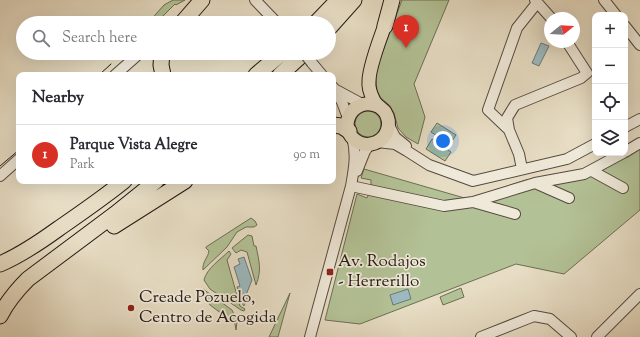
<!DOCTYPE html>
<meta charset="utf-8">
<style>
body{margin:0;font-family:"Sorts Mill Goudy",serif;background:#f7f7f7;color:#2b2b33}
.controls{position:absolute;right:12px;top:12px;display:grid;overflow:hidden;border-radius:8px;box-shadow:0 4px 16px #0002}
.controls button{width:36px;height:36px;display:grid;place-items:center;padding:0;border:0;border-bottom:1px solid #e1e1e2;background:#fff;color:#2b2b33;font:20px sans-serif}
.compass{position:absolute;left:544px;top:12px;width:36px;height:36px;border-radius:50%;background:#fff;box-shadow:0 4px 16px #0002;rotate:72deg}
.you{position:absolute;left:443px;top:141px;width:14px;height:14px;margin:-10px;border:3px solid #fff;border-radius:50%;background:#1a73e8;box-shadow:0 0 0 6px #1a73e833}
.badge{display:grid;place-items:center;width:26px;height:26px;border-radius:50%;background:#d93025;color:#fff;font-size:13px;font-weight:700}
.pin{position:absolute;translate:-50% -33px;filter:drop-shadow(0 1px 2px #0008)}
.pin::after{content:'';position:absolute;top:21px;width:14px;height:12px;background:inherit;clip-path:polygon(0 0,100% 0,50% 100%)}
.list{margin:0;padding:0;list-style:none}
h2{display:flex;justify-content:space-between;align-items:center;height:52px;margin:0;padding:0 16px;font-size:17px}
h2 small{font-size:13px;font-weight:400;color:#7c7c81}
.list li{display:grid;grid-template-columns:26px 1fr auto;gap:12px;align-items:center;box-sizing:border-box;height:60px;padding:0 16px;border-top:1px solid #e1e1e2}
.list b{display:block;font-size:15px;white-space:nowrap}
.list p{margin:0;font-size:13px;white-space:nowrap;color:#7c7c81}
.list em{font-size:13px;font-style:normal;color:#7c7c81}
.icon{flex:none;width:22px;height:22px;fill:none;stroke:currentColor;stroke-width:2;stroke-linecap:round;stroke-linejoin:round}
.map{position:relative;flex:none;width:640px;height:337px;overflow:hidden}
.search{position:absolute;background:#fff;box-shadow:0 4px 16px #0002;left:16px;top:16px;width:320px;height:44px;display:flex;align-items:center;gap:10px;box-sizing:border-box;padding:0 14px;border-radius:22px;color:#7c7c81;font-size:15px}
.panel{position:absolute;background:#fff;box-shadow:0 4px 16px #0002;left:16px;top:72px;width:320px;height:112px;border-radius:8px}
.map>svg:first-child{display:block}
.green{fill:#b3c296;stroke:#6c6e55}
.water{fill:#9cb9bf;stroke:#6c797b}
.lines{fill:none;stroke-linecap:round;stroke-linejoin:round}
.minor-casing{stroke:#564a40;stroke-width:12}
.major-casing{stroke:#251914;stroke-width:15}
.highway-casing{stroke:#251914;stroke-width:17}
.minor{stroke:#efe9d9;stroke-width:10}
.major{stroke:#e7ddc4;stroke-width:13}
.highway{stroke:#e7ddc4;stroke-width:15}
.tram{stroke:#251914;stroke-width:1}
.minor-bridge-casing{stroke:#564a40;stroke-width:12;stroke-linecap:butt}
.minor-bridge{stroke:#efe9d9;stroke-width:10}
.poi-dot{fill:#8f2418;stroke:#efe9d9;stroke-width:1.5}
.labels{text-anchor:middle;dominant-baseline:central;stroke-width:3.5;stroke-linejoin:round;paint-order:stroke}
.poi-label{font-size:17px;fill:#251914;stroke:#efe9d9;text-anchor:start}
</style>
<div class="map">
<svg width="640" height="337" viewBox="0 0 640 337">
<rect width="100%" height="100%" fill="#e7ddc4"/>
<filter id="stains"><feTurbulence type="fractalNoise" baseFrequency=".005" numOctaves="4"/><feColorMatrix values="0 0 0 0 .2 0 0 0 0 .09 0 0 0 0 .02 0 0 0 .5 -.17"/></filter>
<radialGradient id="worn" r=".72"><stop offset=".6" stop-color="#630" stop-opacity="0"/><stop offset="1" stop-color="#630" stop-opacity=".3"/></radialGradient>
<!-- green -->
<path class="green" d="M173 0H185L176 5 175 4 156 23H148L164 5Z
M402 0H449L414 84 425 117 418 144 406 137 398 128 394 113 390 106 381 98 377 91 375 72Z
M355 124a13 13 0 1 1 26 0a13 13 0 1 1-26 0Z
M437 123 456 135 450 144 431 132Z
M432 139 451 152 445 161 426 149Z
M640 139V210L564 274 516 264 360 324 325 320 357 194 367 198 371 189V180L361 178 364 169 468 199 526 180 580 172Z
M251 218 255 221 257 225 254 227H246L237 232 227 247 203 270C202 262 208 258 209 251L206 248V247Z
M248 235 252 236 254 246H256C259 261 262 270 256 285L247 252 241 250 236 253 232 248Z
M229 251 231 254 227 260 240 306 245 309 244 311 241 310 210 289 204 280C207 268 220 260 229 251Z
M461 288 464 297 443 305 440 297Z
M203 289 232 310 237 321 236 330 235 324 233 322 210 305 202 290Z
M290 293 278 337H269Z"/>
<!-- water -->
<path class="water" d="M541 43 549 46 539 66 532 63Z
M244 257 252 280 246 295 248 297 244 306 243 305 237 287 240 286 234 267 240 264 238 259Z
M408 289 411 299 393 305 390 295Z"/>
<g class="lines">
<defs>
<path id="minor" d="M255 0 277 23
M535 0 551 18
M604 0 616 15
M625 26 640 45
M312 63 322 75
M115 75 140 53
M333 87 342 102 348 118
M336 90 362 104
M388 123 395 137 406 146
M625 127 640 119
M509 130 488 110 517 28 537 3
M377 142 395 144 407 151 429 165 473 181 567 159 595 144
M625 152 640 143
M522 169 519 154 509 130 507 118 515 105 581 78 587 73 567 42
M357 171 365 151 370 144
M592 171 623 188
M0 176 19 159
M535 183 569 198
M351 186 444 206 473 202 535 183 584 174 623 153
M473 202 515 214
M310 337 351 186C354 169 357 154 352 137
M481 337 534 316 550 319 571 337
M597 337 640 294"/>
<path id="major" d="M378 106C352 95 335 129 358 142 363 145 369 145 375 143 388 138 392 123 385 112 382 108 377 106 374 101 371 95 368 88 369 81 369 66 382 33 388 17"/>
<path id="highway" d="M182 23 202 0
M316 23 338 0
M385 26 392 0
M329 28 354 0
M162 53 161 65 163 75
M256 75 282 53
M280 75 304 53
M333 125 341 126 349 131
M114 226 185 181
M0 264C21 255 40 242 58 229 81 213 103 198 124 181
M0 316C7 302 17 290 28 279L115 214 156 181"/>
</defs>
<!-- minor casing -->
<use href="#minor" class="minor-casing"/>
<!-- major casing -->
<use href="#major" class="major-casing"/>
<!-- highway casing -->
<use href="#highway" class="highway-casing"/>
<!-- minor -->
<use href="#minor" class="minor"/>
<!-- major -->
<use href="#major" class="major"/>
<!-- highway -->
<use href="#highway" class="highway"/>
<!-- tram -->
<path class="tram" d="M99 75 111 64
M0 166 19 150"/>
<defs>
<path id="minor-bridge" d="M304 53 312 63"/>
</defs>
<!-- minor-bridge casing -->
<use href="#minor-bridge" class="minor-bridge-casing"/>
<!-- minor-bridge -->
<use href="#minor-bridge" class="minor-bridge"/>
</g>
<!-- markers -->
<g class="poi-dot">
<rect x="326" y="268" width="8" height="8" rx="2"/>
<circle cx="131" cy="308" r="4"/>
</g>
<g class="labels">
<!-- poi labels -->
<g class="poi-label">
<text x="338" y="262">Av. Rodajos<tspan x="338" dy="20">- Herrerillo</tspan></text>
<text x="139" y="298">Creade Pozuelo,<tspan x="139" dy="20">Centro de Acogida</tspan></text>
</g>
</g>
<rect width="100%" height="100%" filter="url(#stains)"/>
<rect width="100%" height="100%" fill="url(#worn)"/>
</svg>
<div class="controls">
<button>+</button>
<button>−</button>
<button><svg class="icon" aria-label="locate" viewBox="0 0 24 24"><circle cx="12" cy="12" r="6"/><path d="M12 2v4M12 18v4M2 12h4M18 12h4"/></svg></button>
<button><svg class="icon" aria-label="layers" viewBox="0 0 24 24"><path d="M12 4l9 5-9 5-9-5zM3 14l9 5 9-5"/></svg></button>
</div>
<svg class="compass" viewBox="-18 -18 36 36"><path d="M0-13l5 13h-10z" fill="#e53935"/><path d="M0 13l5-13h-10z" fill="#7c7c81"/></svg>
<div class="you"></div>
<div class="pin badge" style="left:406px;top:48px">1</div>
<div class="search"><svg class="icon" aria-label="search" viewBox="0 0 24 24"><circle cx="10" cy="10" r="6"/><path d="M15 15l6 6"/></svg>Search here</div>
<section class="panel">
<h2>Nearby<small></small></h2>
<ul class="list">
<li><span class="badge">1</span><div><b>Parque Vista Alegre</b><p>Park</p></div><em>90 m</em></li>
</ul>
</section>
</div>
